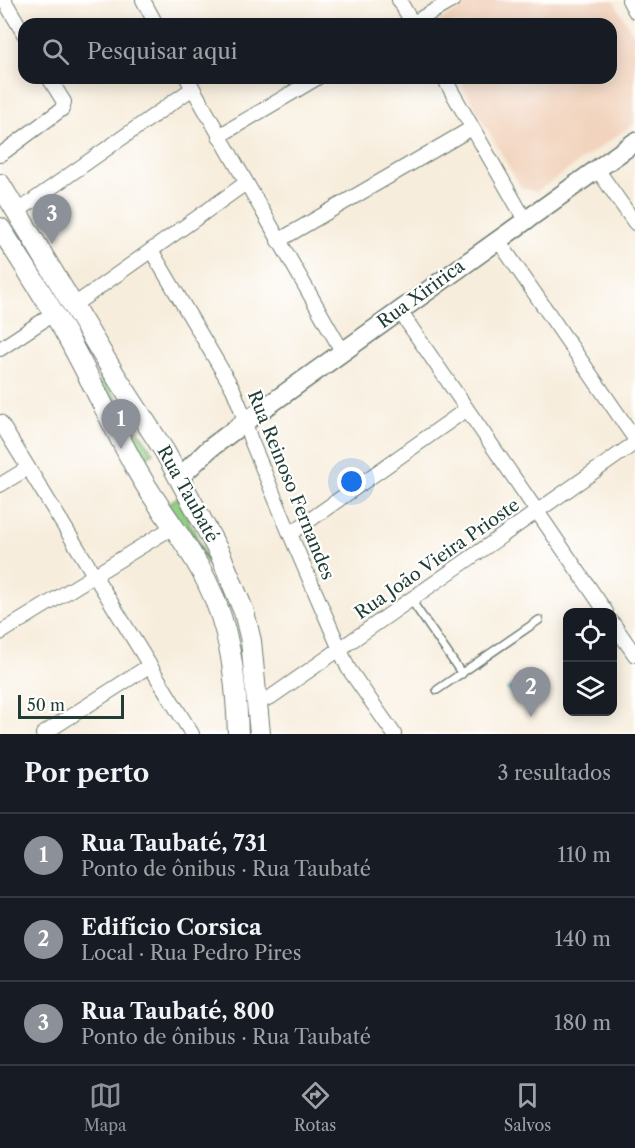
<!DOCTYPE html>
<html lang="pt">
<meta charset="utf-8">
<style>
body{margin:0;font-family:"Libre Caslon Text",serif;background:#20242c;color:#f1f3f6}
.controls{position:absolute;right:18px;bottom:18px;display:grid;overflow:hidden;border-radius:12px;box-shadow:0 3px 15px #0003}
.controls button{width:54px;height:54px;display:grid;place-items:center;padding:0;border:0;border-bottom:2px solid #363941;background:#171b24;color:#f1f3f6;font:30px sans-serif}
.scale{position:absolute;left:18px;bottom:15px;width:106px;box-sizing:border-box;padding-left:6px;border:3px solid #1f3d34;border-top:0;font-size:16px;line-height:21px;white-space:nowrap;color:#1f3d34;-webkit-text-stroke:4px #fff;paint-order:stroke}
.you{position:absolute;left:352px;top:482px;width:21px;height:21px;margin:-15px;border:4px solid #fff;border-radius:50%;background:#1a73e8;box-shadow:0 0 0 9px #1a73e833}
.badge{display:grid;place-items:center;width:39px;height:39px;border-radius:50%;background:#8c9099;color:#fff;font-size:20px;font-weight:700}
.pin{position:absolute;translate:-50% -50px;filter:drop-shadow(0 2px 3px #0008)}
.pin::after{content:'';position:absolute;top:32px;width:21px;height:18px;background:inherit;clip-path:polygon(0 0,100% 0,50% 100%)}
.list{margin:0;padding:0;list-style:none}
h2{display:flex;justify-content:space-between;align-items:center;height:78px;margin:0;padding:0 24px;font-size:26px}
h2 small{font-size:20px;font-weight:400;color:#9ea1a6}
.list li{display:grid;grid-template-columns:39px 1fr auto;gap:18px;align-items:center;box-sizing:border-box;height:84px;padding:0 24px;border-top:2px solid #363941}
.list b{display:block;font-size:22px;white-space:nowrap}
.list p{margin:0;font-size:20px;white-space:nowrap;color:#9ea1a6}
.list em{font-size:20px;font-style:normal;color:#9ea1a6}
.icon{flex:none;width:33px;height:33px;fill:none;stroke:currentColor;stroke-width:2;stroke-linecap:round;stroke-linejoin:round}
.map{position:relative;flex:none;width:635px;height:734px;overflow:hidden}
.search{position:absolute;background:#171b24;box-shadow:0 3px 15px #0003;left:18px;right:18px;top:18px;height:66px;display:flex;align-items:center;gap:15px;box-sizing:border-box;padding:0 21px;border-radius:18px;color:#9ea1a6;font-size:22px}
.sheet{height:330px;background:#171b24}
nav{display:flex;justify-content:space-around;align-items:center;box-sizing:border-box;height:84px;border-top:2px solid #363941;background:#171b24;font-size:16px;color:#9ea1a6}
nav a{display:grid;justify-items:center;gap:3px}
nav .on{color:#8c9099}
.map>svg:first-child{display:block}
.built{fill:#f2d4be}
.green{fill:#91cd82;stroke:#58855b;stroke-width:1.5}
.water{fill:url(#water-ripples);stroke:#34767e;stroke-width:1.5}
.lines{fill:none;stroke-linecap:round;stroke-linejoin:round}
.service-casing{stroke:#6b7b6f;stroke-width:10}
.minor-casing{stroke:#6b7b6f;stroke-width:16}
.tertiary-casing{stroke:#6b7b6f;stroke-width:21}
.secondary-casing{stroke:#6b7b6f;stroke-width:22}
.service{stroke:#fff;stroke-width:7}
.minor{stroke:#fff;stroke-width:14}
.tertiary{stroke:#fff;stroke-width:18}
.secondary{stroke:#fff;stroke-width:20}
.labels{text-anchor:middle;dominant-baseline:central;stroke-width:4.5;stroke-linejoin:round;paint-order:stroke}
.street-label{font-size:18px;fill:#1f3d34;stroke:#fff}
</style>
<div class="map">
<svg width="635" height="734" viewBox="0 0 635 734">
<defs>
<pattern id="water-ripples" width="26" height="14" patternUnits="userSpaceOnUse" patternTransform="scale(1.5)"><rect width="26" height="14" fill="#49aec8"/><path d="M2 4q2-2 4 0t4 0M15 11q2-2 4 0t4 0" fill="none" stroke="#3c8fa3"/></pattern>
</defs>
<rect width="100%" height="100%" fill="#fff"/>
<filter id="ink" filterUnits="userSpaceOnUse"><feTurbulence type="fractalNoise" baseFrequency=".0167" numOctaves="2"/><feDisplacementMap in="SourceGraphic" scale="12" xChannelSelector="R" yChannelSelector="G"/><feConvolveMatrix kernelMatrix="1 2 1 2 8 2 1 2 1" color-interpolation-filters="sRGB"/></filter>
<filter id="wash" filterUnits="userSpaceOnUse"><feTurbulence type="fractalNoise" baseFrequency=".008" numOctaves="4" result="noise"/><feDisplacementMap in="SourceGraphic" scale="24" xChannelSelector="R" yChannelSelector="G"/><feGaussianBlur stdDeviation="1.35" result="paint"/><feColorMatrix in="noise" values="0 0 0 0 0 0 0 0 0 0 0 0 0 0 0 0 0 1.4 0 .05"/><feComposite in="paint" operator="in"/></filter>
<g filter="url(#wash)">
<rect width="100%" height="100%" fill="#f7eddc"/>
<!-- built -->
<path class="built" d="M475 0H613L635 37V123L536 192 521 188 458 78H611V24H437V22Z"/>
<!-- green -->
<path class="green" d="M97 369 153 453 140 461 103 389Z
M178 497 210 566 166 505Z"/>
<!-- water -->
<path class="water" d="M521 679 531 693 518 703 507 689Z"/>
</g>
<g filter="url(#ink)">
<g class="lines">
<defs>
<path id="service" d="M411 600 462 674
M437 690 539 620"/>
<path id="minor" d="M4 0 24 34
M143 0 156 24
M399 0 413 24
M629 0 635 11
M411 24 453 0
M187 78 342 351
M444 78 525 220
M219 136 317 78
M0 155 62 109 64 102 49 78
M597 169 635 223
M18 211 193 88
M498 240 635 439
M278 241 472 128
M151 250 233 389 241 409 250 438 290 534 348 668 394 734
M74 305 246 183
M399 310 606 612
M0 349 53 314
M0 422 192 734
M0 485 28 468
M290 534 467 409
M612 622 635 655
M0 633 173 527
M258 702 271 697 635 443
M43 734 149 666"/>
<path id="tertiary" d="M180 477 209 449 245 422 635 142"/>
<path id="secondary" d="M0 184 115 375 165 452 221 556 244 612 251 641 260 734
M0 228C23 263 46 299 67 336 90 378 111 422 134 465 155 505 186 539 206 580 231 629 236 680 238 734"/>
</defs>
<!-- service casing -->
<use href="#service" class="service-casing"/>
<!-- minor casing -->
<use href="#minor" class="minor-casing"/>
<!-- tertiary casing -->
<use href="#tertiary" class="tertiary-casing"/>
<!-- secondary casing -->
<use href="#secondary" class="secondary-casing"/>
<!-- service -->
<use href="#service" class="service"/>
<!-- minor -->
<use href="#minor" class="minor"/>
<!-- tertiary -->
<use href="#tertiary" class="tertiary"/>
<!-- secondary -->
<use href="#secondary" class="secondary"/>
</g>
</g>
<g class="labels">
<!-- street labels -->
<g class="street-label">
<text transform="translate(421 294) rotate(-36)">Rua Xiririca</text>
<text transform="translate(291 485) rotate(68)">Rua Reinoso Fernandes</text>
<text transform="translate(188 494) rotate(61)">Rua Taubaté</text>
<text transform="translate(437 559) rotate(-35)">Rua João Vieira Prioste</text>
</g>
</g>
</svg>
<div class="controls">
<button><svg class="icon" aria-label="locate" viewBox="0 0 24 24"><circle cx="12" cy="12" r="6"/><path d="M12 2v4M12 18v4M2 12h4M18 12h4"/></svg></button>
<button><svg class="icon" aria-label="layers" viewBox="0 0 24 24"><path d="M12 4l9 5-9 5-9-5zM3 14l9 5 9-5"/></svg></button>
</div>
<div class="scale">50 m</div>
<div class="you"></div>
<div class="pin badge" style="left:121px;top:449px">1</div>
<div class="pin badge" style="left:531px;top:717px">2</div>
<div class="pin badge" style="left:52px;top:244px">3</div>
<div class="search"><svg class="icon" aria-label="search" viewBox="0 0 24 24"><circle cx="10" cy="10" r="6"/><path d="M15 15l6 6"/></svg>Pesquisar aqui</div>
</div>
<section class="sheet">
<h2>Por perto<small>3 resultados</small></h2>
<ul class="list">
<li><span class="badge">1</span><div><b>Rua Taubaté, 731</b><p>Ponto de ônibus · Rua Taubaté</p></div><em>110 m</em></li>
<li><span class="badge">2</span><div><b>Edifício Corsica</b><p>Local · Rua Pedro Pires</p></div><em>140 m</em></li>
<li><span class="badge">3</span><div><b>Rua Taubaté, 800</b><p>Ponto de ônibus · Rua Taubaté</p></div><em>180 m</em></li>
</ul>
</section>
<nav>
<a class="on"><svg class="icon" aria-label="map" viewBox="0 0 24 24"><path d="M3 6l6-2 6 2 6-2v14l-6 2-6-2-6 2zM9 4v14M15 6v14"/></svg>Mapa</a>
<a><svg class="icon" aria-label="directions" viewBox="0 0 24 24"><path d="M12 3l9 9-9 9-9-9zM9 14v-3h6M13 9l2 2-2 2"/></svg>Rotas</a>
<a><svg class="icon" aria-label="saved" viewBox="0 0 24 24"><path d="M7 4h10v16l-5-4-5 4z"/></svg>Salvos</a>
</nav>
